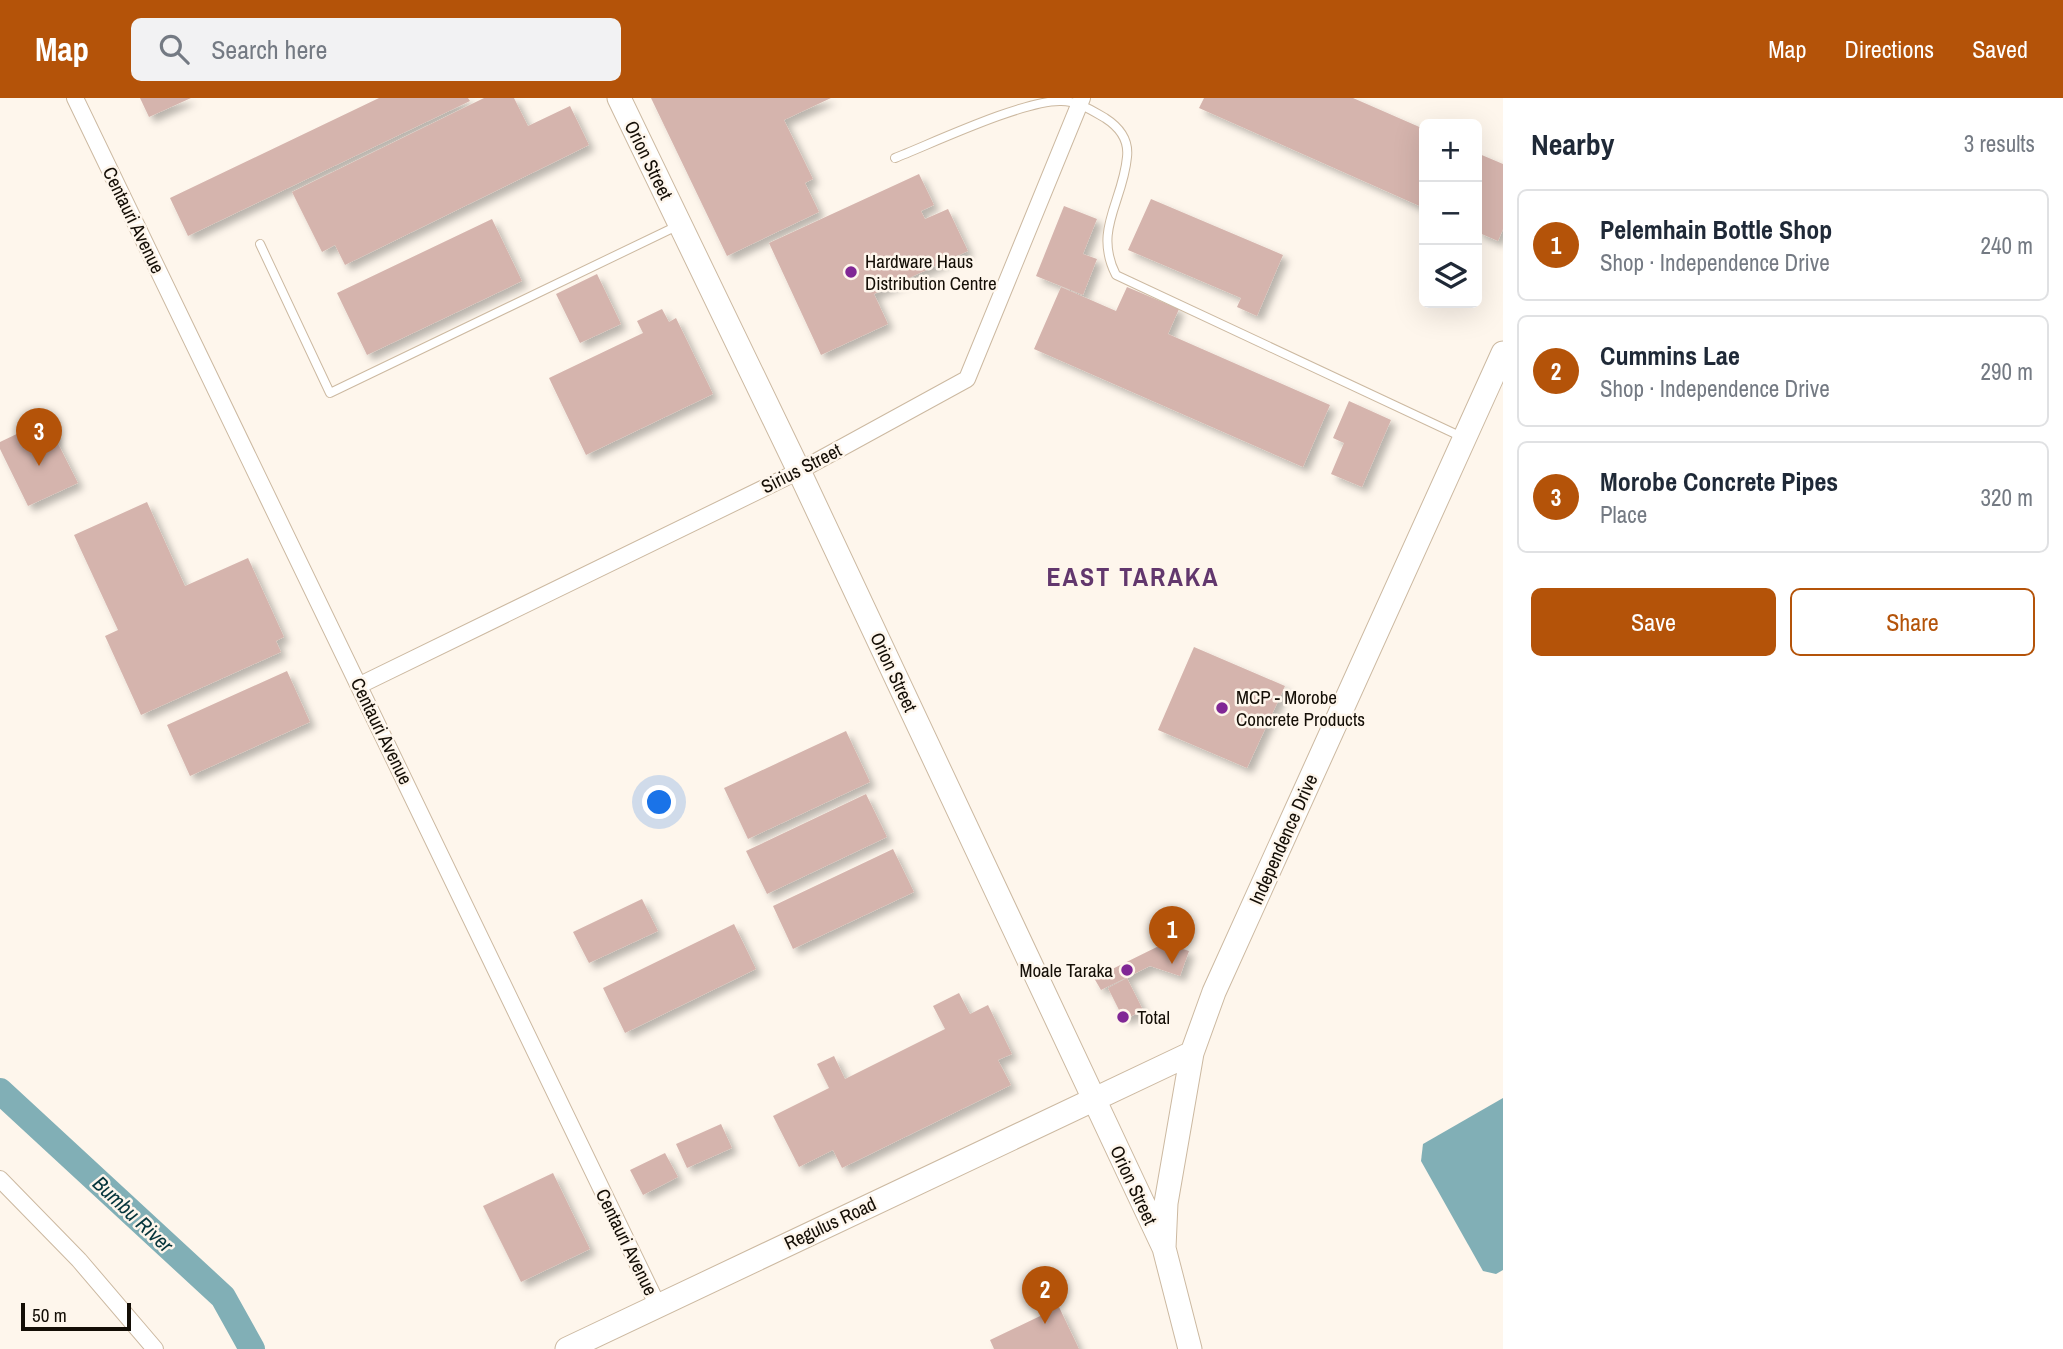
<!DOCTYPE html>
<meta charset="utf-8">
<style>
body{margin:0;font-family:"Archivo Narrow",sans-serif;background:#f2f2f3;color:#1f2937}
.controls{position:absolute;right:21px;top:21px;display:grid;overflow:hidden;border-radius:10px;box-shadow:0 7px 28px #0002}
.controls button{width:63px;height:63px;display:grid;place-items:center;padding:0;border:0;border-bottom:2px solid #e0e1e3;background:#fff;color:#1f2937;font:35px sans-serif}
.scale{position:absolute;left:21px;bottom:18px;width:110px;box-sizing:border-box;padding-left:7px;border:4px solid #140e06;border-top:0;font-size:19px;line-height:24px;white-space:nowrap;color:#140e06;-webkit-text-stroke:5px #fef6ec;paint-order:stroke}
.you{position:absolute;left:660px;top:705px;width:24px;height:24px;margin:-18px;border:5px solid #fff;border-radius:50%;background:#1a73e8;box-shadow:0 0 0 10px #1a73e833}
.badge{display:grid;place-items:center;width:46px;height:46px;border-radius:50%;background:#b45309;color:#fff;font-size:23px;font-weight:700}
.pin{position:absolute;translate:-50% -58px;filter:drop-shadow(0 2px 4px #0008)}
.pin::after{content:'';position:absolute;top:37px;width:24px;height:21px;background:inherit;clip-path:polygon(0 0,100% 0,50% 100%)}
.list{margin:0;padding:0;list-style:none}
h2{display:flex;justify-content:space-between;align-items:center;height:91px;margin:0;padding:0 28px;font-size:30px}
h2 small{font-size:23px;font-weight:400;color:#747a83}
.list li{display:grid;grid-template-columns:46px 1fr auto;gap:21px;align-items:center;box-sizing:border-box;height:112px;margin:0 14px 14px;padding:0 14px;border:2px solid #e0e1e3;border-radius:10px}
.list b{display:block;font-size:26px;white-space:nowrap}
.list p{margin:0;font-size:23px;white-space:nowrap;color:#747a83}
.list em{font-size:23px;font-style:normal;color:#747a83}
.actions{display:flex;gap:14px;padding:21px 28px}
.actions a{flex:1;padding:16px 0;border:2px solid #b45309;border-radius:10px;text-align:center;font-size:24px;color:#b45309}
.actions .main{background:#b45309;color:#fff}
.icon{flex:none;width:38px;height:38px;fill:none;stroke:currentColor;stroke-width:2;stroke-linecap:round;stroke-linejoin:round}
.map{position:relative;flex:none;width:1503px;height:1251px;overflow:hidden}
header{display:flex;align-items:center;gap:42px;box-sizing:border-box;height:98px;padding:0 35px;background:#b45309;color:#fff}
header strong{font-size:33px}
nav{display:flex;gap:38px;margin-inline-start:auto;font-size:24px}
.search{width:490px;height:63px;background:#f2f2f3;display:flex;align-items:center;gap:18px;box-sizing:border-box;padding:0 24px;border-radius:10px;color:#747a83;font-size:26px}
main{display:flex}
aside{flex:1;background:#fff}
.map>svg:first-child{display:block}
.water{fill:#81afb6}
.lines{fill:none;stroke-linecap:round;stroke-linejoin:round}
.river{stroke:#81afb6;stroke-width:26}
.building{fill:#d5b4ad;filter:url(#shadow)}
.lane-casing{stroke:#ccb9a1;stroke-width:10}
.street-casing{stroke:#ccb9a1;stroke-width:18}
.secondary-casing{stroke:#ccb9a1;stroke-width:25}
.lane{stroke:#fff;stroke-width:8}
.street{stroke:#fff;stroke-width:16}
.secondary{stroke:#fff;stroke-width:23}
.poi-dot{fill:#802795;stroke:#fef6ec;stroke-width:2.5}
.labels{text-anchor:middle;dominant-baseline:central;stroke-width:5;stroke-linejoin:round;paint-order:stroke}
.street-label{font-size:19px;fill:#140e06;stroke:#fef6ec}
.poi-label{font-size:19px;fill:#140e06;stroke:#fef6ec;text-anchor:start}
.water-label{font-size:21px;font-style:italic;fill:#06353b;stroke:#fef6ec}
.district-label{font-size:26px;font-weight:bold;letter-spacing:2px;fill:#62376d;stroke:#fef6ec}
</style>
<header>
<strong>Map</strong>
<div class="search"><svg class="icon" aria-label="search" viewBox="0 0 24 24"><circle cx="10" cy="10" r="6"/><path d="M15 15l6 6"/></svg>Search here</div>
<nav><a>Map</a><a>Directions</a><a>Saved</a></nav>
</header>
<main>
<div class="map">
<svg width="1503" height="1251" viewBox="0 0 1503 1251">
<defs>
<filter id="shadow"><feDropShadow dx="5.5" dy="5.5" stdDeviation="3.5" flood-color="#0004"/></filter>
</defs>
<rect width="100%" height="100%" fill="#fef6ec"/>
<!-- water -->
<path class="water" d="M1503 1000V1172L1496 1176 1483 1173 1421 1063 1423 1046Z"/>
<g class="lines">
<!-- river -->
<path class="river" d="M0 993 223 1199 252 1251"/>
</g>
<!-- building -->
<path class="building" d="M140 0H191L149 19Z
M379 0H468L470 3 188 138 170 100Z
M484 0H514L528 28 570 8 589 47 345 167 335 147 322 154 292 94Z
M651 0H831L784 22 813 81 805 85 819 114 727 158Z
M1204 0H1353L1424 31V110L1199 10Z
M1477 55 1503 66V131L1498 143 1477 134Z
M919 76 934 107 921 113 925 121 948 111 968 153 874 196 888 226 821 257 769 145Z
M1151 101 1283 157 1257 218 1237 209 1241 200 1128 152Z
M1064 108 1097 121 1083 156 1097 161 1083 197 1036 178Z
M492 121 522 183 367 257 337 195Z
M597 176 621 226 580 245 556 196Z
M1061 189 1116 213 1127 189 1179 211 1168 236 1330 307 1303 369 1034 251Z
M662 211 669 224 676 220 713 296 586 357 549 280 643 235 637 223Z
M1349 303 1391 322 1362 389 1331 376 1344 345 1333 340Z
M46 322 78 385 28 408 0 351V344Z
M147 404 185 488 248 460 284 539 276 543 281 554 141 617 105 538 118 532 74 437Z
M1194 549 1285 588 1247 670 1158 632Z
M287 573 310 624 190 678 167 627Z
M846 633 870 684 748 741 724 690Z
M866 696 887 739 767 796 746 753Z
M893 751 914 794 793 851 773 808Z
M642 801 658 833 589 865 573 834Z
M734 826 756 871 625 935 603 890Z
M1165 845 1189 853 1180 878 1150 868 1101 892 1094 880Z
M1127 880 1143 912 1124 922 1108 890Z
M959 895 970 916 988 907 1012 956 998 962 1011 987 842 1070 833 1052 799 1069 773 1018 829 990 817 966 834 958 845 981 945 931 933 908Z
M721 1026 732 1050 687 1070 676 1046Z
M665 1055 678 1079 643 1097 630 1072Z
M553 1075 590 1151 521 1184 483 1108Z
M1059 1209 1079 1251H994L990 1242Z"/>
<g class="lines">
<defs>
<path id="lane" d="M895 60C933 45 1024 2 1061 3 1078 3 1091 12 1105 20 1119 29 1129 42 1127 59 1123 104 1093 132 1116 177L1462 339
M260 146 330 295 677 128"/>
<path id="street" d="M75 0 657 1206
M360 587 799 373 967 281 1082 0
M0 1081 79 1162 155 1251"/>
<path id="secondary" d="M619 0 799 373 1164 1150
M567 1251 1192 955
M1190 1251 1164 1150 1166 1105 1192 955 1214 894 1503 255"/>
</defs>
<!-- lane casing -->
<use href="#lane" class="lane-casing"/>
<!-- street casing -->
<use href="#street" class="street-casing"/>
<!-- secondary casing -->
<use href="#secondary" class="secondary-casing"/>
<!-- lane -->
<use href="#lane" class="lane"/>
<!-- street -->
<use href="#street" class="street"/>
<!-- secondary -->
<use href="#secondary" class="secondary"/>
</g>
<!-- markers -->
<g class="poi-dot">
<circle cx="851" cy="174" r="7"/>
<circle cx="1222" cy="610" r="7"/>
<circle cx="1127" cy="872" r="7"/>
<circle cx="1123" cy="919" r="7"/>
</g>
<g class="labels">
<!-- street labels -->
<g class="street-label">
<text transform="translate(649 62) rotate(64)">Orion Street</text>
<text transform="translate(134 122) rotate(64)">Centauri Avenue</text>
<text transform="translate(801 370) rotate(-27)">Sirius Street</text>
<text transform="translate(894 574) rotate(65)">Orion Street</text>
<text transform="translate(382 633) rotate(64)">Centauri Avenue</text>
<text transform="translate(1283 741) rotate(-66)">Independence Drive</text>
<text transform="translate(1134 1087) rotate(65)">Orion Street</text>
<text transform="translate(830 1125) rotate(-25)">Regulus Road</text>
<text transform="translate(627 1144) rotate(64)">Centauri Avenue</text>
</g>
<!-- poi labels -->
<g class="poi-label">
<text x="865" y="163">Hardware Haus<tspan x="865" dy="22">Distribution Centre</tspan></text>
<text x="1236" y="599">MCP - Morobe<tspan x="1236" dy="22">Concrete Products</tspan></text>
<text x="1113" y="872" text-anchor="end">Moale Taraka</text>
<text x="1137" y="919">Total</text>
</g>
<!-- water labels -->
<g class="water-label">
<text transform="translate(133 1116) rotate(43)">Bumbu River</text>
</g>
<!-- district labels -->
<g class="district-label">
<text x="1133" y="478">EAST TARAKA</text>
</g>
</g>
</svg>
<div class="controls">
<button>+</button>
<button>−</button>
<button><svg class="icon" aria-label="layers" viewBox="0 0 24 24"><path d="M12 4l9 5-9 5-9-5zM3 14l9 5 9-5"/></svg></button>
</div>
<div class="scale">50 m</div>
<div class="you"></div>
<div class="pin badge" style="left:1172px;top:866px">1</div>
<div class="pin badge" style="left:1045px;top:1226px">2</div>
<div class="pin badge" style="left:39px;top:368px">3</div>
</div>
<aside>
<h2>Nearby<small>3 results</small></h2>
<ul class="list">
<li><span class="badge">1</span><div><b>Pelemhain Bottle Shop</b><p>Shop · Independence Drive</p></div><em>240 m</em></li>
<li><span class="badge">2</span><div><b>Cummins Lae</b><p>Shop · Independence Drive</p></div><em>290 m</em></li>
<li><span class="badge">3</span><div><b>Morobe Concrete Pipes</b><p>Place</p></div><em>320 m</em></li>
</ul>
<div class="actions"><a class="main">Save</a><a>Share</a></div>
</aside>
</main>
